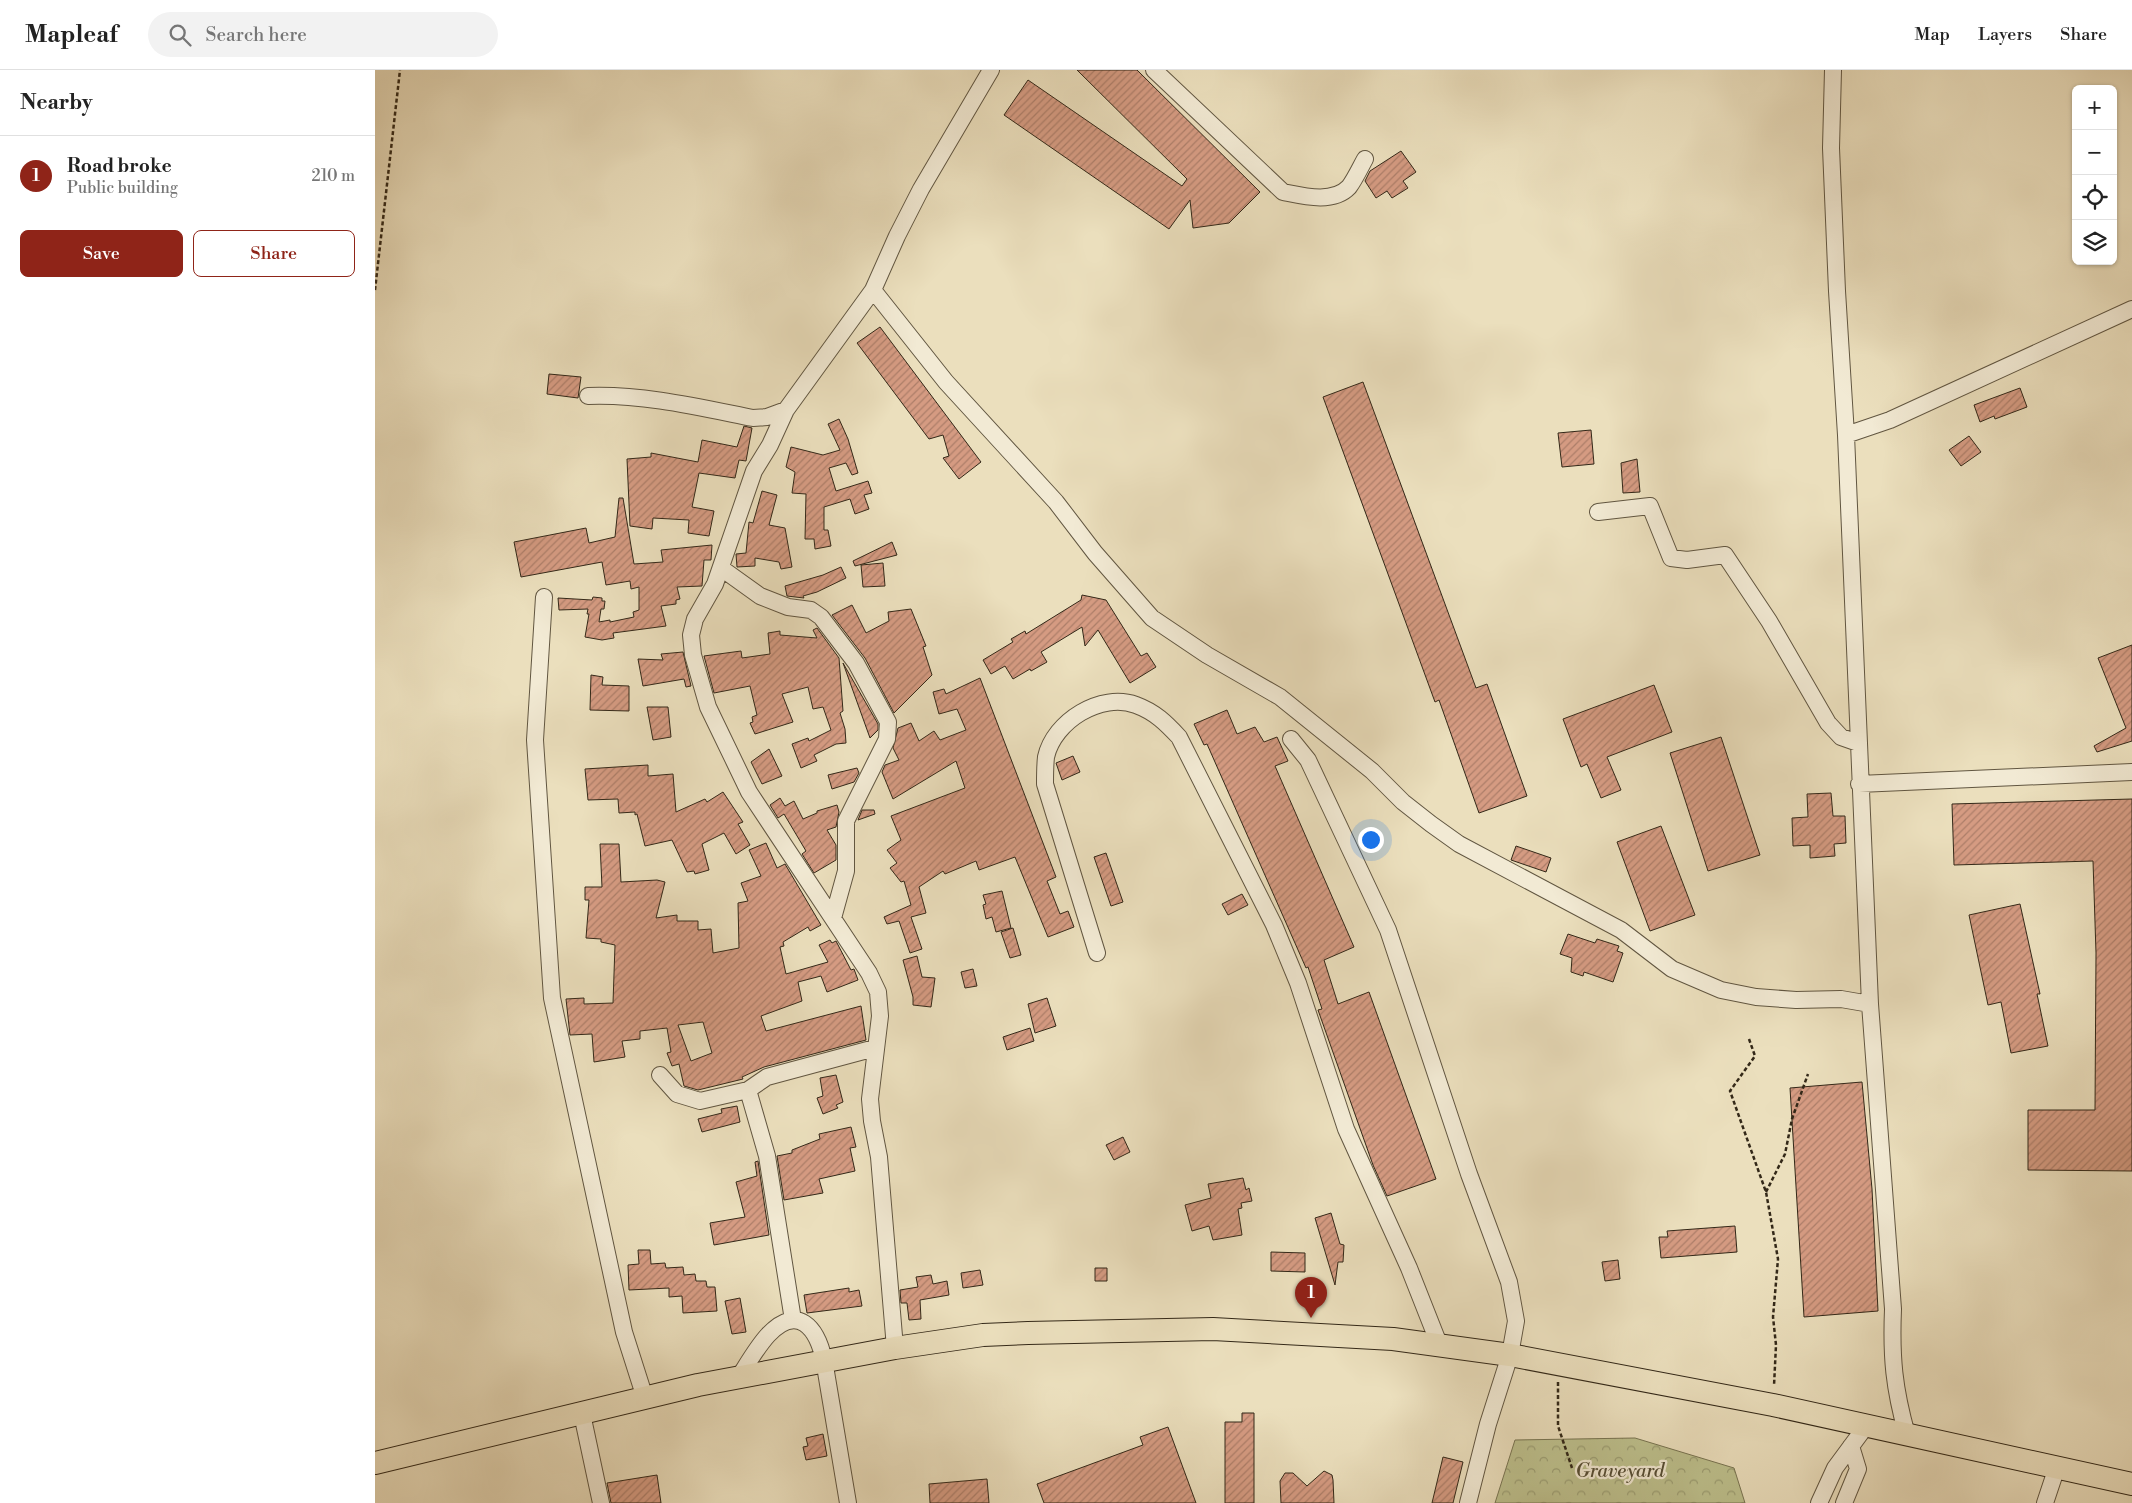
<!DOCTYPE html>
<meta charset="utf-8">
<style>
body{margin:0;font-family:"Libre Bodoni",serif;background:#f2f2f2;color:#222}
.controls{position:absolute;right:15px;top:15px;display:grid;overflow:hidden;border-radius:8px;box-shadow:0 1px 4px #0004}
.controls button{width:45px;height:45px;display:grid;place-items:center;padding:0;border:0;border-bottom:1px solid #e0e0e0;background:#fff;color:#222;font:25px sans-serif}
.you{position:absolute;left:995px;top:769px;width:18px;height:18px;margin:-12px;border:4px solid #fff;border-radius:50%;background:#1a73e8;box-shadow:0 0 0 8px #1a73e833}
.badge{display:grid;place-items:center;width:32px;height:32px;border-radius:50%;background:#8f2418;color:#fff;font-size:16px;font-weight:700}
.pin{position:absolute;translate:-50% -41px;filter:drop-shadow(0 1px 2px #0008)}
.pin::after{content:'';position:absolute;top:26px;width:18px;height:15px;background:inherit;clip-path:polygon(0 0,100% 0,50% 100%)}
.list{margin:0;padding:0;list-style:none}
h2{display:flex;justify-content:space-between;align-items:center;height:65px;margin:0;padding:0 20px;font-size:21px}
h2 small{font-size:16px;font-weight:400;color:#767676}
.list li{display:grid;grid-template-columns:32px 1fr auto;gap:15px;align-items:center;box-sizing:border-box;height:80px;padding:0 20px;border-top:1px solid #e0e0e0}
.list b{display:block;font-size:19px;white-space:nowrap}
.list p{margin:0;font-size:16px;white-space:nowrap;color:#767676}
.list em{font-size:16px;font-style:normal;color:#767676}
.actions{display:flex;gap:10px;padding:15px 20px}
.actions a{flex:1;padding:11px 0;border:1px solid #8f2418;border-radius:8px;text-align:center;font-size:18px;color:#8f2418}
.actions .main{background:#8f2418;color:#fff}
.icon{flex:none;width:28px;height:28px;fill:none;stroke:currentColor;stroke-width:2;stroke-linecap:round;stroke-linejoin:round}
.map{position:relative;flex:none;width:1757px;height:1433px;overflow:hidden}
header{display:flex;align-items:center;gap:30px;box-sizing:border-box;height:70px;padding:0 25px;background:#fff;border-bottom:1px solid #e0e0e0}
header strong{font-size:24px}
nav{display:flex;gap:28px;margin-inline-start:auto;font-size:18px}
.search{width:350px;height:45px;background:#f2f2f2;display:flex;align-items:center;gap:12px;box-sizing:border-box;padding:0 18px;border-radius:28px;color:#767676;font-size:19px}
main{display:flex}
aside{flex:1;background:#fff}
.map>svg:first-child{display:block}
.forest{fill:url(#forest-crowns);stroke:#787452}
.building{fill:url(#building-hatch);stroke:#332818;fill-rule:evenodd}
.lines{fill:none;stroke-linecap:round;stroke-linejoin:round}
.minor-casing{stroke:#615641;stroke-width:18}
.highway-casing{stroke:#332818;stroke-width:24}
.path{stroke:#332818;stroke-width:2.5;stroke-dasharray:4 2.5;stroke-linecap:butt}
.minor{stroke:#f2ead4;stroke-width:16}
.highway{stroke:#ebdfbd;stroke-width:22}
.labels{text-anchor:middle;dominant-baseline:central;stroke-width:4.5;stroke-linejoin:round;paint-order:stroke}
.park-label{font-size:19px;font-style:italic;fill:#564e35;stroke:#f2ead4}
</style>
<header>
<strong>Mapleaf</strong>
<div class="search"><svg class="icon" aria-label="search" viewBox="0 0 24 24"><circle cx="10" cy="10" r="6"/><path d="M15 15l6 6"/></svg>Search here</div>
<nav><a>Map</a><a>Layers</a><a>Share</a></nav>
</header>
<main>
<aside>
<h2>Nearby<small></small></h2>
<ul class="list">
<li><span class="badge">1</span><div><b>Road broke</b><p>Public building</p></div><em>210 m</em></li>
</ul>
<div class="actions"><a class="main">Save</a><a>Share</a></div>
</aside>
<div class="map">
<svg width="1757" height="1433" viewBox="0 0 1757 1433">
<defs>
<pattern id="forest-crowns" width="20" height="18" patternUnits="userSpaceOnUse" patternTransform="scale(1.25)"><rect width="20" height="18" fill="#bdc08d"/><path d="M2 6a3 3 0 1 1 6 0M12 15a3 3 0 1 1 6 0" fill="none" stroke="#9a9c72"/></pattern>
<pattern id="building-hatch" width="6" height="6" patternUnits="userSpaceOnUse" patternTransform="scale(1.25)"><rect width="6" height="6" fill="#d59b82"/><path d="M-1 1l2-2M0 6l6-6M5 7l2-2" fill="none" stroke="#ad7e69"/></pattern>
</defs>
<rect width="100%" height="100%" fill="#ebdfbd"/>
<filter id="stains"><feTurbulence type="fractalNoise" baseFrequency=".004" numOctaves="4"/><feColorMatrix values="0 0 0 0 .2 0 0 0 0 .09 0 0 0 0 .02 0 0 0 .5 -.17"/></filter>
<radialGradient id="worn" r=".72"><stop offset=".6" stop-color="#630" stop-opacity="0"/><stop offset="1" stop-color="#630" stop-opacity=".3"/></radialGradient>
<!-- forest -->
<path class="forest" d="M1260 1368 1359 1398 1370 1433H1120L1140 1370Z"/>
<!-- building -->
<path class="building" d="M702 0H762L885 122 854 153 818 158 815 130 794 159 629 45 653 10 807 116 812 109Z
M1026 81 1041 102 1028 111 1033 118 1017 128 1012 121 1001 128 990 111 995 101Z
M505 257 606 392 584 409 568 388 574 386 568 365 554 369 482 273Z
M174 304 206 307 203 328 172 324Z
M988 312 1101 618 1112 614 1152 726 1104 743 1064 630 1060 632 948 327Z
M1645 318 1652 337 1620 349 1619 346 1605 352 1599 335Z
M464 349 473 369 483 403 477 405 471 393 454 398 461 421 493 411 497 423 489 425 494 439 480 444 475 429 449 437V460H453L456 476 440 479 439 469H430L431 424 417 423 420 402 411 397 416 377 448 385 465 380 453 354Z
M369 356 377 358 371 391 364 390 360 408 324 403 317 437 339 441 334 466 313 463 314 450 278 448 277 459 255 456 252 389 276 387V383L323 392 327 370 362 377Z
M1216 360 1219 394 1187 397 1183 363Z
M1594 366 1606 382 1586 396 1574 380Z
M1262 389 1265 422 1248 423 1246 393Z
M387 421 402 425 394 455 410 458 417 497 406 499 404 492 380 488V496L362 497 361 484 371 483 374 452 378 453Z
M244 428H248L259 494 288 492 286 480 337 475 336 490H329L327 516 302 517 305 529 301 530V534L286 536 291 556 238 563 239 568 227 570 210 567 214 544H212L213 539 184 540 183 528 217 530 218 527 227 528V531H230L229 539H226L224 552 235 550V552L259 547 258 542 264 540V517L256 519 255 511 231 515 227 492 146 507 139 472 211 458 214 473 240 467Z
M517 472 522 485 480 496 478 491Z
M508 493 510 516 488 517 486 495Z
M466 497 471 508 442 522 428 526 429 528 412 526 410 516 448 505Z
M707 525 731 530 766 586 772 583 781 597 755 613 723 560 710 576 707 557 666 582 672 592 656 601 655 599 638 609 630 596 616 604 608 590 638 572 636 569 650 561 651 564 706 530Z
M477 535 491 563 514 551 513 542 536 539 551 576 548 577 557 605 519 643 490 588 457 545Z
M442 558 464 588 468 641 465 643 470 659 471 673 461 674 439 685 442 691 426 698 417 674 433 668 434 671 456 660 448 637 438 639 433 617 407 624 418 652 380 664 375 653 378 652 377 647 382 645 375 616 339 623 329 586 366 581 367 588 395 584 393 563 405 561V565L442 568 438 560Z
M1757 575V671L1722 682 1719 676 1751 658 1723 588Z
M308 582 316 616 311 617 309 609 268 616 263 589 288 590 286 584Z
M468 593 503 654V660L495 668Z
M216 605 228 607 227 615 254 616V641L215 640Z
M605 608 681 807 672 811 685 844 693 841 699 857 673 867 640 787 604 800 601 791 570 804 568 801 544 817 551 843 536 847 547 879 535 883 524 851 512 854 509 847 536 835 529 811 526 812 515 798 522 793 512 780 526 770 516 746 590 718 581 691 518 729 507 702 510 695 524 690 518 678 523 658 536 653 544 671 559 661 565 670 591 660 582 639 564 644 558 622 569 619 571 624Z
M1279 615 1297 662 1232 687 1246 720 1226 728 1212 694 1206 697 1188 649Z
M272 637H293L296 667 278 670Z
M852 640 862 664 880 657 889 672 902 667 913 691 900 696 979 877 949 890 963 934 994 922 1061 1109 1012 1126 998 1095 943 940 947 939 933 897 931 898 832 674 829 675 819 654Z
M1346 667 1385 785 1333 801 1295 683Z
M394 679 407 706 387 714 376 692Z
M698 686 705 702 687 710 681 693Z
M273 695V706L298 704 301 742 330 729 332 732 348 722 368 752 363 754 375 775 361 784 349 763 327 774 334 800 320 804 319 801 312 802 297 770 270 776 262 744 260 745V742L244 743 243 729 213 730 210 699Z
M482 698 484 703 479 712 457 719 453 705Z
M1456 723 1458 746H1470L1471 773 1459 774 1460 786 1435 788V775L1418 776 1417 748 1433 747 1432 724Z
M405 728 410 736 419 731 428 749 442 743V741L462 735 464 742 461 757 452 760 461 775V790L439 803 427 784 431 781 409 744 403 748 395 735Z
M1757 729V1101L1653 1100V1040H1720L1721 883 1718 791 1579 795 1577 734Z
M487 740H499L500 744 483 750Z
M1286 756 1320 845 1275 861 1242 772Z
M391 773 402 798 410 794 446 855 435 861 433 857 408 872 409 876 405 877 411 904 453 892 444 875 455 870 457 873 461 871 476 900 479 899 483 910 452 922 446 906 423 912 427 931 386 946 391 961 486 936 491 970 389 997 367 1007 368 1009 323 1020 309 1016 304 994 297 996 292 983 296 982 292 958 265 961V969L247 971 250 987 219 992 217 964 195 965 191 929 209 928V934L238 933 240 875 226 872V869L211 868 214 830H210V817H227L225 774H244L246 812 282 810 290 812 281 848 302 845V851H323V860L336 859 338 883 364 878 363 833 373 831 366 813 386 806 374 780ZM328 952 337 983 316 991 303 955Z
M1141 776 1176 788 1171 802 1136 790Z
M731 783 748 832 736 836 719 787Z
M627 821 636 858 621 862 617 847 611 849 608 835 611 834 608 825Z
M867 824 873 835 853 845 847 834Z
M1645 834 1665 924H1662L1673 976 1636 983 1626 932 1613 935 1594 845Z
M638 858 646 885 635 888 626 862Z
M1193 864 1220 873 1222 869 1244 876 1242 881 1248 883 1238 912 1209 902 1208 906 1196 902 1197 888 1185 884Z
M542 886 547 907 560 908 556 937 538 935V927L528 890Z
M598 899 602 916 590 918 586 902Z
M672 928 681 956 660 963 653 934Z
M655 958 659 971 632 980 628 967Z
M461 1005 468 1032 461 1035 463 1038 448 1044 442 1028 448 1026 445 1008Z
M1487 1012 1497 1119 1503 1241 1429 1247 1415 1018Z
M362 1036 365 1052 327 1062 323 1049 347 1043 346 1039Z
M476 1057 481 1077 475 1078 480 1101 444 1109 448 1123 409 1130 402 1086 417 1083V1080L445 1069 444 1064Z
M748 1067 755 1082 739 1090 731 1075Z
M383 1091 394 1165 339 1175 335 1153 370 1147 361 1112 382 1106 380 1092Z
M868 1108 871 1120 874 1118 877 1131 866 1133 867 1138 863 1139 867 1165 838 1170 834 1156 817 1161 810 1135 836 1128 833 1114Z
M956 1143 965 1174 969 1175 968 1192H963L960 1215 940 1148Z
M1360 1156 1362 1182 1286 1188 1284 1167H1293L1292 1161Z
M263 1180H275L276 1194 290 1193 291 1198 308 1197 309 1205 320 1204 321 1211H331L332 1217H340L342 1241 308 1243 307 1226 294 1227V1218L254 1220 253 1195 264 1194Z
M896 1182 930 1183V1202L896 1201Z
M1243 1190 1245 1209 1230 1211 1227 1192Z
M720 1198H732V1211H720Z
M605 1200 608 1215 588 1218 586 1203Z
M556 1205 558 1214 572 1211 574 1225 545 1230 546 1249 534 1250 532 1233H526L525 1220 543 1217 541 1207Z
M474 1218V1222L484 1220 487 1236 432 1243 429 1225Z
M365 1228 371 1262 357 1264 350 1231Z
M867 1343H879V1433H850V1352H867Z
M793 1357 821 1433H669L662 1414 768 1375 765 1367Z
M448 1364 452 1386 431 1390 428 1377 433 1376 431 1368Z
M1068 1387 1088 1392 1078 1433H1057Z
M949 1401 957 1405 958 1410 959 1433H906L905 1411 910 1403H918L932 1416Z
M282 1405 286 1433H236L232 1413Z
M612 1409 614 1433H555L554 1414Z"/>
<g class="lines">
<defs>
<path id="minor" d="M779 0 908 122C928 126 958 134 974 117 980 109 985 98 990 89
M1458 0 1456 78 1462 221 1471 365 1495 934 1518 1239C1516 1288 1519 1318 1532 1365
M498 220 571 312 681 432 720 483 777 548 832 585 905 627 997 701 1028 732 1056 754 1084 774 1246 860 1297 899 1346 920 1381 927 1421 930 1466 929 1495 934
M213 326C269 324 323 337 378 348L392 347 411 340
M1471 365 1515 350 1757 239
M1223 442 1275 436 1296 488 1312 490 1350 485 1394 551 1453 653 1466 667 1483 673
M346 498 385 526 413 537 436 540 446 547 481 593 513 652 512 669 471 751V801L458 848
M169 527 160 670 177 928 249 1262 270 1328
M916 669 933 690 1013 860 1094 1104 1134 1212 1141 1251 1135 1285 1113 1354 1093 1433
M1484 714 1757 702
M722 883 670 714C670 706 670 696 671 687 679 651 726 622 761 635 780 642 791 653 804 667L899 855 923 913 971 1059 1034 1198 1064 1274
M285 1005 302 1024 325 1031 373 1020 392 1007 500 978
M373 1020 392 1086 418 1250
M520 1278 504 1087 497 1051 495 1029 505 946 503 922 494 903 374 722 333 637 318 585 316 565 320 549 340 514 379 401 395 375 411 340 498 220 522 166 546 119 616 0
M364 1307C373 1293 382 1277 393 1265 423 1233 442 1258 449 1290L473 1433
M207 1344 226 1433
M1444 1433 1460 1398 1491 1356
M1469 1433 1483 1399 1476 1376
M1670 1433 1682 1397"/>
<path id="highway" d="M0 1393 323 1315 520 1278 608 1265 653 1263 838 1259 1018 1269 1135 1285 1398 1335 1757 1414"/>
</defs>
<!-- minor casing -->
<use href="#minor" class="minor-casing"/>
<!-- highway casing -->
<use href="#highway" class="highway-casing"/>
<!-- path -->
<path class="path" d="M0 220 25 0
M1374 969 1380 986 1355 1021 1391 1122 1403 1189 1398 1247 1401 1275 1399 1316
M1391 1122 1410 1084 1417 1049 1433 1004
M1183 1312V1356L1197 1398"/>
<!-- minor -->
<use href="#minor" class="minor"/>
<!-- highway -->
<use href="#highway" class="highway"/>
</g>
<g class="labels">
<!-- park labels -->
<g class="park-label">
<text x="1245" y="1401">Graveyard</text>
</g>
</g>
<rect width="100%" height="100%" filter="url(#stains)"/>
<rect width="100%" height="100%" fill="url(#worn)"/>
</svg>
<div class="controls">
<button>+</button>
<button>−</button>
<button><svg class="icon" aria-label="locate" viewBox="0 0 24 24"><circle cx="12" cy="12" r="6"/><path d="M12 2v4M12 18v4M2 12h4M18 12h4"/></svg></button>
<button><svg class="icon" aria-label="layers" viewBox="0 0 24 24"><path d="M12 4l9 5-9 5-9-5zM3 14l9 5 9-5"/></svg></button>
</div>
<div class="you"></div>
<div class="pin badge" style="left:936px;top:1248px">1</div>
</div>
</main>
